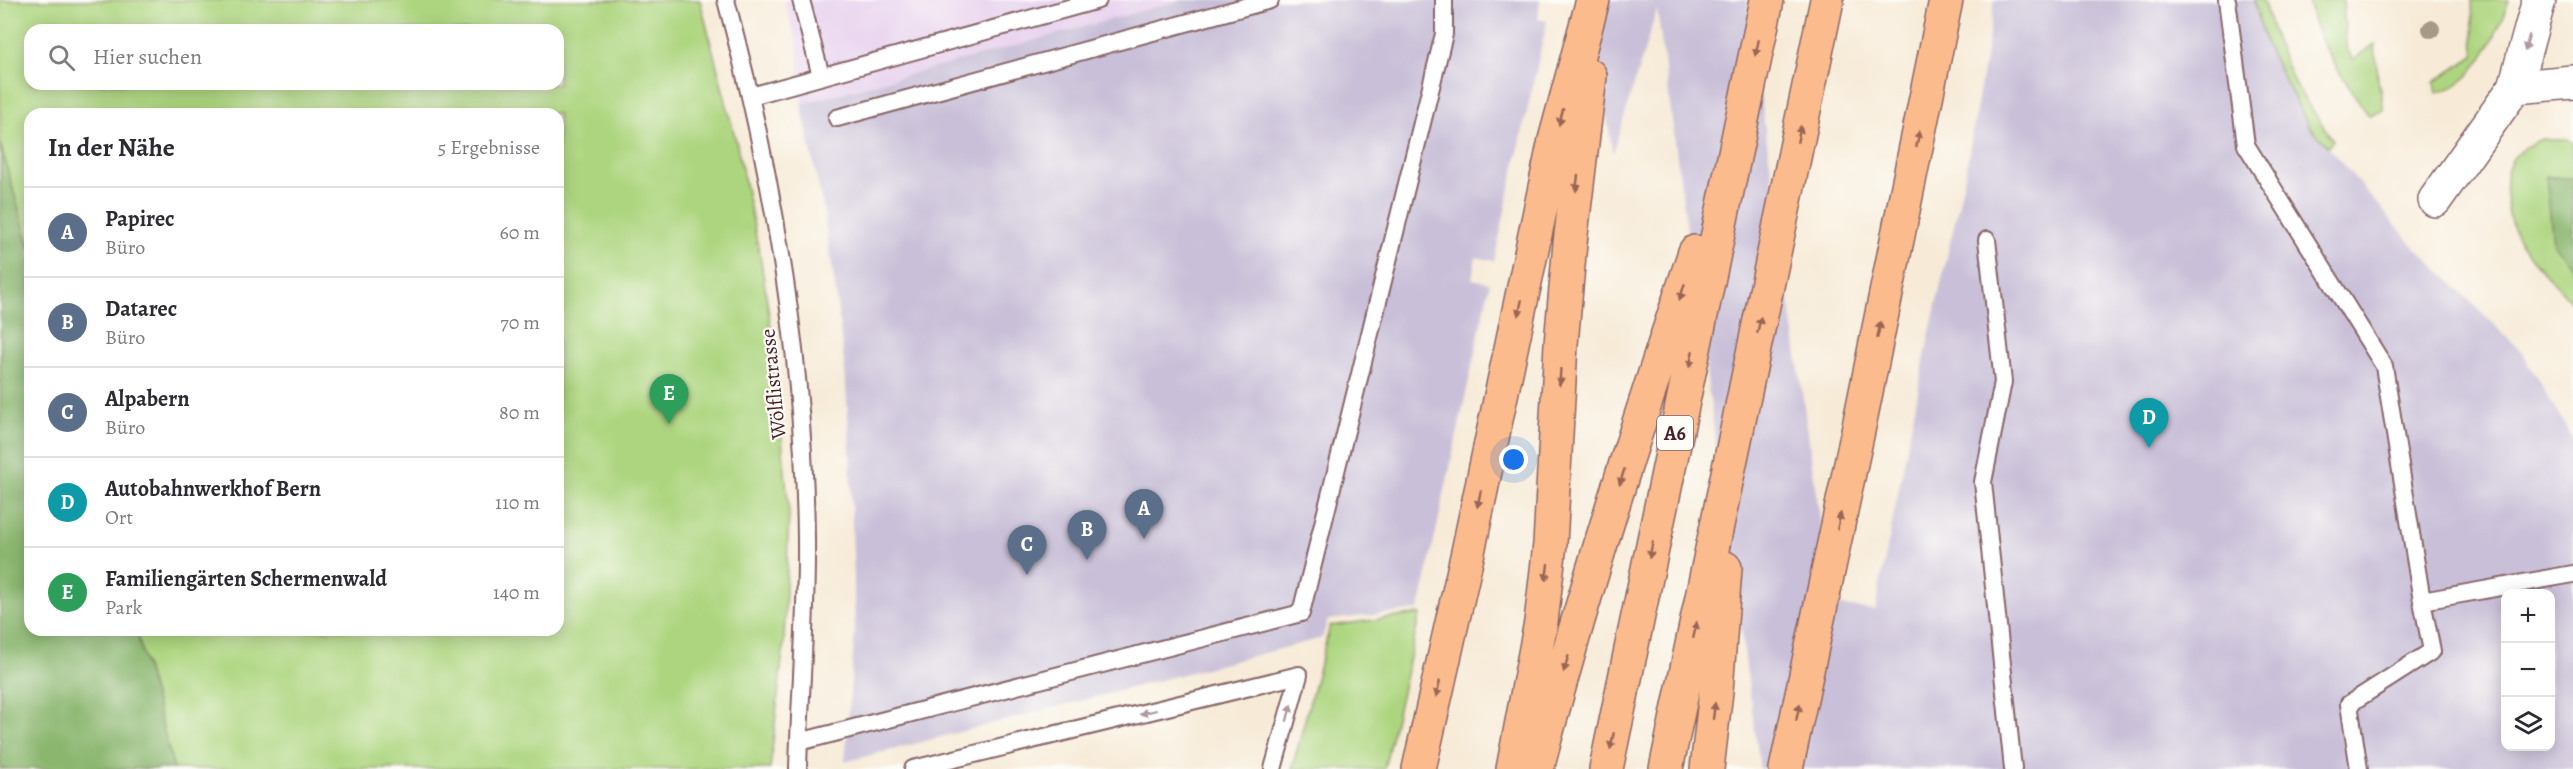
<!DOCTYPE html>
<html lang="de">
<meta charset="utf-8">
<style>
body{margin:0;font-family:Alegreya,serif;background:#f7f7f7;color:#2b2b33}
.controls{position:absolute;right:18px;bottom:18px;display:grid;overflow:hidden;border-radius:12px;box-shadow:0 3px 15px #0003}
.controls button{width:54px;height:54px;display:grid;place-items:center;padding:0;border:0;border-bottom:2px solid #e1e1e2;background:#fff;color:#2b2b33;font:30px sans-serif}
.you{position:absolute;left:1514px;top:460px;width:21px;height:21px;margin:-15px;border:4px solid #fff;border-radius:50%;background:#1a73e8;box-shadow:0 0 0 9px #1a73e833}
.badge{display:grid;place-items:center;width:39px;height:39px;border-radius:50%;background:#d1495b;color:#fff;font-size:20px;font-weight:700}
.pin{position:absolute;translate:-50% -50px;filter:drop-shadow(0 2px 3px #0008)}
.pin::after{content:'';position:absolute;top:32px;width:21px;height:18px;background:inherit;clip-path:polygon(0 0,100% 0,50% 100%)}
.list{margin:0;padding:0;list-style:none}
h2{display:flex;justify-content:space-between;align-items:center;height:78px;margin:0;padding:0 24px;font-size:26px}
h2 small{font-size:20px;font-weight:400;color:#7c7c81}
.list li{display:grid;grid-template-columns:39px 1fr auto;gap:18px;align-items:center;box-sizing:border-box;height:90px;padding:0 24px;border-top:2px solid #e1e1e2}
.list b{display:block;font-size:22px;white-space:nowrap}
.list p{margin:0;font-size:20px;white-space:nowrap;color:#7c7c81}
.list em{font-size:20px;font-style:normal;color:#7c7c81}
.icon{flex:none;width:33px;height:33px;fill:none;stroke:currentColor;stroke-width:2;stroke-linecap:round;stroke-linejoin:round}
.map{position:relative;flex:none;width:2573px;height:769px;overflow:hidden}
.search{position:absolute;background:#fff;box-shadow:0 3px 15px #0003;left:24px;top:24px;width:540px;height:66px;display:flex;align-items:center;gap:15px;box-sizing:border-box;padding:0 21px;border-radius:18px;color:#7c7c81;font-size:22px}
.panel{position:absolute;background:#fff;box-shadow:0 3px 15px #0003;left:24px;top:108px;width:540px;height:528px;border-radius:18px}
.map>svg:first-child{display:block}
.built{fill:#e8d2ef}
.industrial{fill:#c9bfd8;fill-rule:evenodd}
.green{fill:#add57f;stroke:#7c7a55;stroke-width:1.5;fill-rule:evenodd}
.forest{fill:#8ab66e;stroke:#6a6a4c;stroke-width:1.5}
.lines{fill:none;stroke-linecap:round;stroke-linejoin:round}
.service-casing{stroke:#876668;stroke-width:20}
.minor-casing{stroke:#876668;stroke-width:36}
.motorway-casing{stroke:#876668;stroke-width:36}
.service{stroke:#fff;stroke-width:16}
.minor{stroke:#fff;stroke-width:33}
.motorway{stroke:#fbbb8d;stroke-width:33}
.tree{fill:#a89987}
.oneway{fill:#ae9aa0}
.oneway2{fill:#9a6557}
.labels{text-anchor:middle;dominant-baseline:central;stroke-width:4.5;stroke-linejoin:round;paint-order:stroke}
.shield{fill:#fdfcf7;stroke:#806168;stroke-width:1.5}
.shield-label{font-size:20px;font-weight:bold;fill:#4a1f2b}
.street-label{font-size:21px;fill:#4a1f2b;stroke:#fdfcf7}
</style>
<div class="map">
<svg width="2573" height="769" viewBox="0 0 2573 769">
<rect width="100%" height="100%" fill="#fdfcf7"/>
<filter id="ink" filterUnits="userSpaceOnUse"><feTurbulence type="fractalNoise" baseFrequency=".0167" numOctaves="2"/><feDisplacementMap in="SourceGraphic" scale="12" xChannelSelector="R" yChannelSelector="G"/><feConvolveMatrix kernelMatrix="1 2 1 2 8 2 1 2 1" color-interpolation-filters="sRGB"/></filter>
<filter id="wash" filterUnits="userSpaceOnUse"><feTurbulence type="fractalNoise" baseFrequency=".008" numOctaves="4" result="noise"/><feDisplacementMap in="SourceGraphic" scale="24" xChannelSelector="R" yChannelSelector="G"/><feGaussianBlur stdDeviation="1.35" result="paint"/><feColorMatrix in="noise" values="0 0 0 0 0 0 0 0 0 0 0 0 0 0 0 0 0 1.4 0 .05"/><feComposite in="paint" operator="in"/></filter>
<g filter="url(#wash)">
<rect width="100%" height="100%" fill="#f7ebd8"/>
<!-- built -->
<path class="built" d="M784 0H1181L801 104 797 44Z"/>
<!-- industrial -->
<path class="industrial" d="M1181 0H1540L1538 19 1547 21 1494 261 1476 257 1472 279 1490 283 1419 610 1328 620 1322 638 845 762 855 629 850 449 845 371 835 286 823 207 801 104Z
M1584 0H1747L1832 605 1875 610 1928 341 1965 176 1995 0H2254L2266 45 2308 124 2412 244 2522 352 2573 440V769H1760L1657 9 1613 153ZM2506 594H2550V746H2506Z"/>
<!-- green -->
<path class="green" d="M0 0H700L737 145 761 261 772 335 789 513 784 641 770 769H174L136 630H558V114H30V249L0 143ZM30 30H558V84H30Z
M2254 0H2263L2276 41 2296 87 2333 140 2328 147 2308 124 2266 45Z
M2308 0H2343L2346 47 2353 59 2375 44 2378 80 2384 110 2369 116C2346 82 2315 41 2308 0Z
M2472 0H2509C2499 29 2484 65 2458 84 2452 89 2443 91 2436 93L2434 82 2474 56Z
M2542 139H2568L2573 143V304C2556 284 2535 265 2521 244 2508 225 2499 180 2512 160 2519 149 2531 144 2542 139Z
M1420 614 1384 769H1292L1330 626Z"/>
<!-- forest -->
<path class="forest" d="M0 143 30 249V630H136L174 769H0Z
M2546 176 2573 179V269L2553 244Z"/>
</g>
<g filter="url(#ink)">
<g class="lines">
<defs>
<path id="service" d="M726 0C773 175 804 356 806 538 807 615 800 692 798 769
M801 0 821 76
M2227 0 2246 145 2384 366 2422 601
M751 96 1098 0
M837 118 1270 0
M1987 240 2003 382 1983 482 2013 769
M799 742 1301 613 1444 34V0
M913 769 1299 675 1273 769
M2359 769 2349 704 2432 651 2422 601 2573 574"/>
<path id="minor" d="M2515 87 2573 82
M2435 200 2515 87 2539 0"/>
<path id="motorway" d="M1419 769 1468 552 1555 140 1593 0
M1513 769 1541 622 1550 544 1561 344 1570 243 1590 76
M1537 769C1582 595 1638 423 1695 252
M1606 769 1767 0
M1666 769 1827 0
M1707 769 1716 691 1725 568
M1786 769 1859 426 1946 0"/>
</defs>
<!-- service casing -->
<use href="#service" class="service-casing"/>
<!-- minor casing -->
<use href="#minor" class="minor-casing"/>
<!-- motorway casing -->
<use href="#motorway" class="motorway-casing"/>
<!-- service -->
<use href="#service" class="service"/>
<!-- minor -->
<use href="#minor" class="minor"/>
<!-- motorway -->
<use href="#motorway" class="motorway"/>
</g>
<!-- trees -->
<circle class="tree" cx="2431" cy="29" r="9"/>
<!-- one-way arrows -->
<defs><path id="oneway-solid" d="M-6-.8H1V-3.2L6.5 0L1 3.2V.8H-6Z" transform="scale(1.5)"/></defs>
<g class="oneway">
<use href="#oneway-solid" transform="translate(2527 43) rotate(106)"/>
<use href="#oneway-solid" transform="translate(1148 712) rotate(166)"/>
<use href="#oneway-solid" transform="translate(1289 713) rotate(-75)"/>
</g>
<g class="oneway2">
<use href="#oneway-solid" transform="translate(1757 48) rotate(102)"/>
<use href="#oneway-solid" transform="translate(1561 117) rotate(105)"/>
<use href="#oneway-solid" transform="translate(1799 134) rotate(-78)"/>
<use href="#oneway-solid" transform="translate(1918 139) rotate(-78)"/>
<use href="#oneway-solid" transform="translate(1577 183) rotate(97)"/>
<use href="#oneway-solid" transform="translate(1682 292) rotate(108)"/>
<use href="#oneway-solid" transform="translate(1520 308) rotate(102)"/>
<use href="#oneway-solid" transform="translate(1759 325) rotate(-78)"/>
<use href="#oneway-solid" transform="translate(1879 330) rotate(-78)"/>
<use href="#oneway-solid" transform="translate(1691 359) rotate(102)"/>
<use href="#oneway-solid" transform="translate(1560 377) rotate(93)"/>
<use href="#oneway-solid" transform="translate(1622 477) rotate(107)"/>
<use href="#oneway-solid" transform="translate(1479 499) rotate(102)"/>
<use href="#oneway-solid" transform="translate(1839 521) rotate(-78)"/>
<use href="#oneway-solid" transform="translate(1651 550) rotate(102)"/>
<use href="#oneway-solid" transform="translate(1547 572) rotate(97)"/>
<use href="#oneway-solid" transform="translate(1695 630) rotate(-78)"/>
<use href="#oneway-solid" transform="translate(1566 664) rotate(107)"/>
<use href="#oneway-solid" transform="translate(1438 689) rotate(103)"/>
<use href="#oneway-solid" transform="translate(1714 711) rotate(-83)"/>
<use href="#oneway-solid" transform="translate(1798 712) rotate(-78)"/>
<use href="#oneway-solid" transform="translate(1612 741) rotate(102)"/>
</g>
</g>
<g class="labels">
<!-- shield labels -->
<rect class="shield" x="1657" y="416" width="36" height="34" rx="4.5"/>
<g class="shield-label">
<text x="1675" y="433">A6</text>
</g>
<!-- street labels -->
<g class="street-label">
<text transform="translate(773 384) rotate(-96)">Wölflistrasse</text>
</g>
</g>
</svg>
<div class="controls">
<button>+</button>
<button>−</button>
<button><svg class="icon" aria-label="layers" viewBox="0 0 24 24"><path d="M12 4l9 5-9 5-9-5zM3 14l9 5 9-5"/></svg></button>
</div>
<div class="you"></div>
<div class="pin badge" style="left:1144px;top:539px;background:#5c6f8a">A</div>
<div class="pin badge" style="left:1087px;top:560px;background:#5c6f8a">B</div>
<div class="pin badge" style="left:1027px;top:575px;background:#5c6f8a">C</div>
<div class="pin badge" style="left:2149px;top:448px;background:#0f9aa8">D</div>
<div class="pin badge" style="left:669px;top:424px;background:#2e9e5b">E</div>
<div class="search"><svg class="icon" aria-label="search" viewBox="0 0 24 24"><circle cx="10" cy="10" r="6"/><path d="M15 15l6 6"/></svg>Hier suchen</div>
<section class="panel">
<h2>In der Nähe<small>5 Ergebnisse</small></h2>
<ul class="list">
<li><span class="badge" style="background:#5c6f8a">A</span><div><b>Papirec</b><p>Büro</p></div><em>60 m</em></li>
<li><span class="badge" style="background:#5c6f8a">B</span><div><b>Datarec</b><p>Büro</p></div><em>70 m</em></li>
<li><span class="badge" style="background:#5c6f8a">C</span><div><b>Alpabern</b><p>Büro</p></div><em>80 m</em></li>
<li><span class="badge" style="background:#0f9aa8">D</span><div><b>Autobahnwerkhof Bern</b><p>Ort</p></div><em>110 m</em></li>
<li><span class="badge" style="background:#2e9e5b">E</span><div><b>Familiengärten Schermenwald</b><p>Park</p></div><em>140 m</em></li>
</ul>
</section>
</div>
